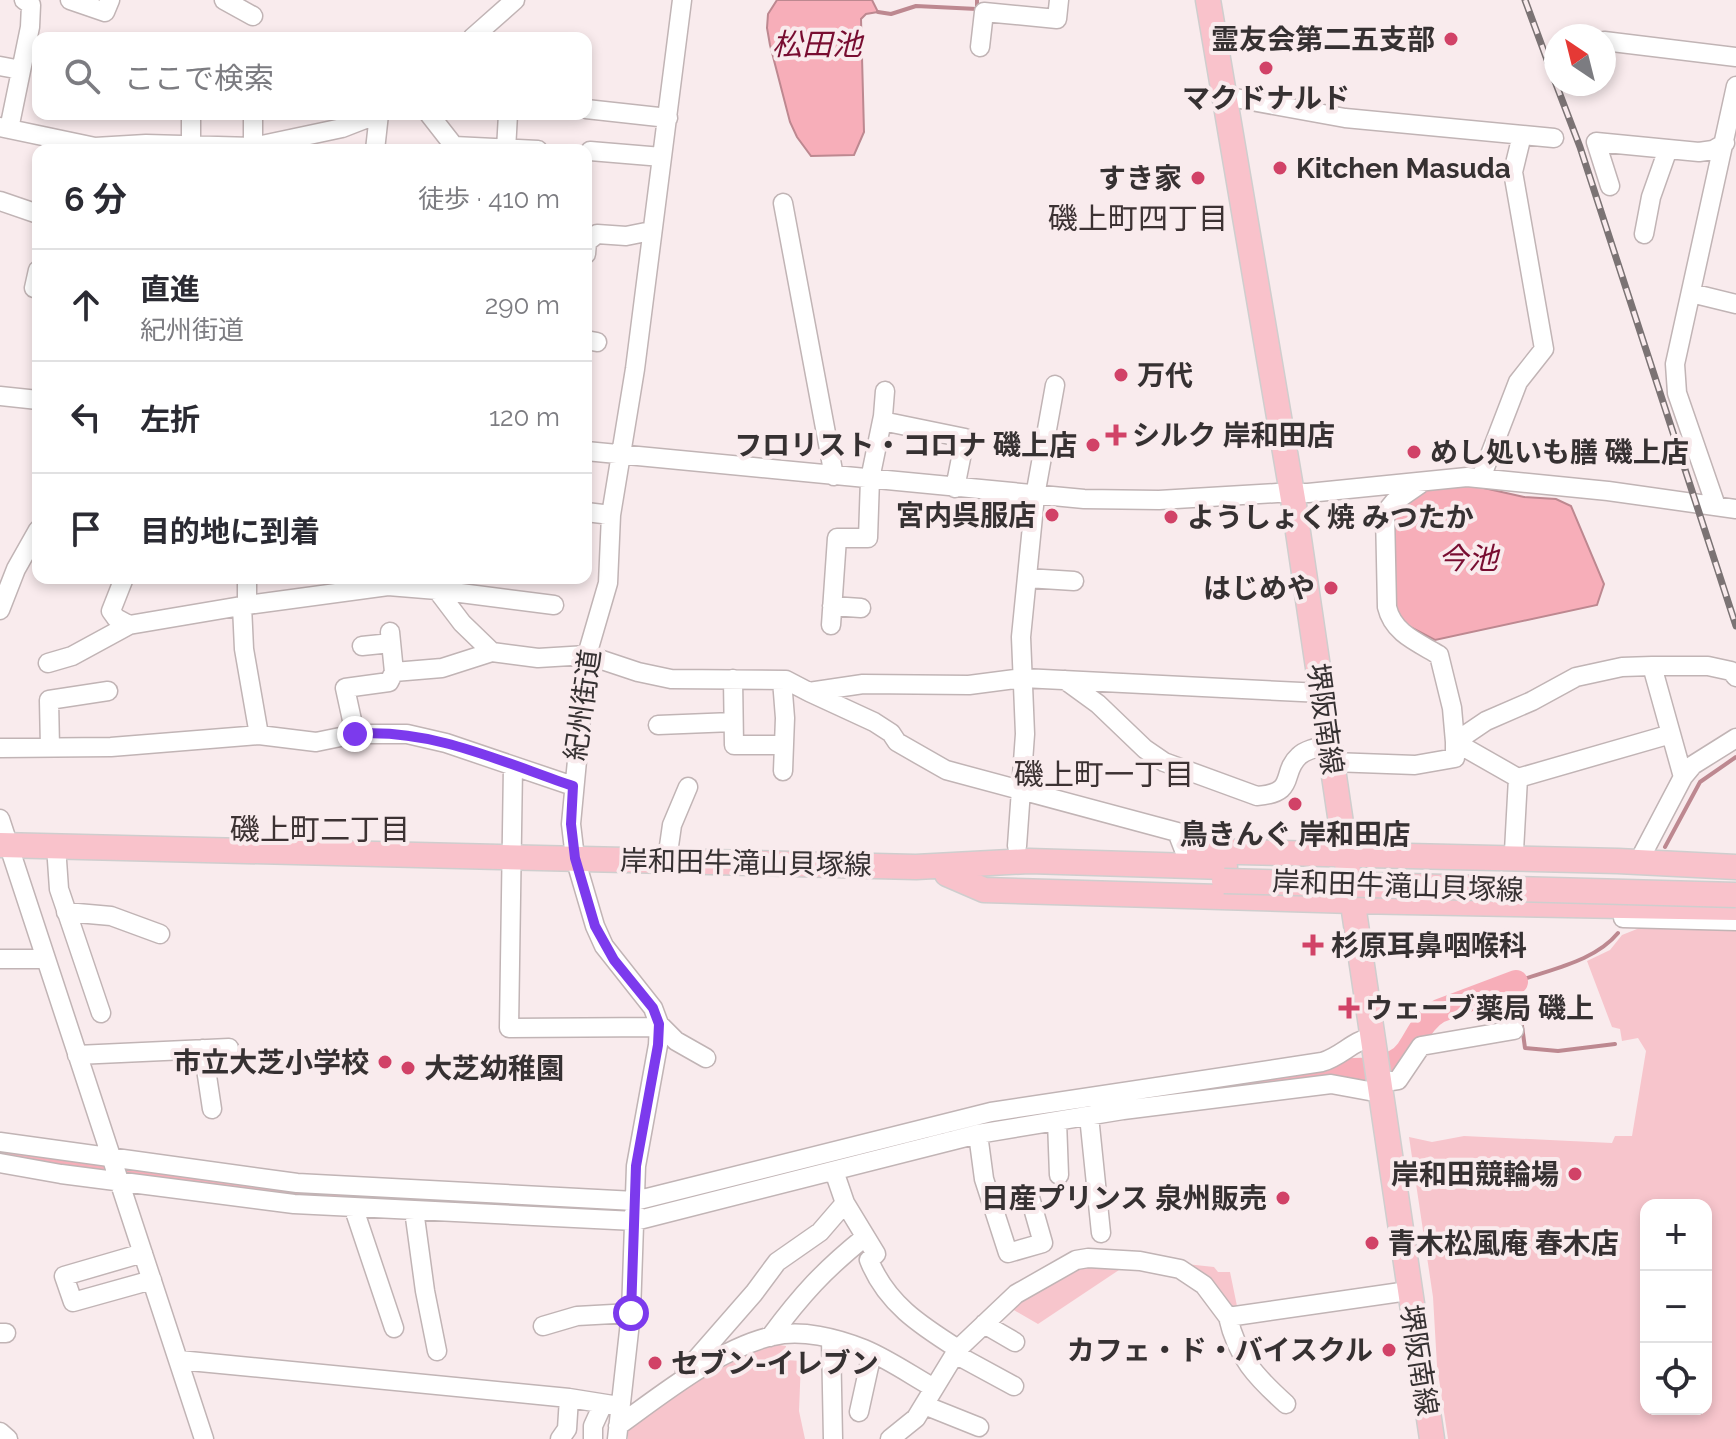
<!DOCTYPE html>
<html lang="ja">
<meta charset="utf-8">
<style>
body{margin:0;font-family:Raleway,"Noto Sans JP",sans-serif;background:#f2f2f3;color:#2b2b33}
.controls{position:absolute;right:24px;bottom:24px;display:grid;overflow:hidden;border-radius:16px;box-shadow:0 4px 12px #0003}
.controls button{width:72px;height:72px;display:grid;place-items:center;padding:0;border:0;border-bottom:2px solid #e1e1e2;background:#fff;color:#2b2b33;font:40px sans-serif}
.compass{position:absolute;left:1544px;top:24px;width:72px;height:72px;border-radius:50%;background:#fff;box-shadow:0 4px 12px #0003;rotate:325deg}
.stop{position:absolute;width:24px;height:24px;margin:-18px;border:6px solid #7c3aed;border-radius:50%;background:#fff}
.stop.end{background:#7c3aed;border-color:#fff;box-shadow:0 2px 8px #0008}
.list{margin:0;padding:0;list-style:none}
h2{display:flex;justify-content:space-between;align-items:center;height:104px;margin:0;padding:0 32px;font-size:34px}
h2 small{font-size:26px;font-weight:400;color:#7c7c81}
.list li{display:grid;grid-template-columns:52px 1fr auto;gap:24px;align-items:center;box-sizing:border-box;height:112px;padding:0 32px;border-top:2px solid #e1e1e2}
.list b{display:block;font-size:30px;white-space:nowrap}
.list p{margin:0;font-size:26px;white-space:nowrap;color:#7c7c81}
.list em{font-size:26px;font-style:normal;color:#7c7c81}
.icon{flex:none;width:44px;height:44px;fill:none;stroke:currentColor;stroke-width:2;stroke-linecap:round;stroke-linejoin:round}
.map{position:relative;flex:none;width:1736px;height:1439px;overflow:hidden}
.search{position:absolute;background:#fff;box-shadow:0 4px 12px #0003;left:32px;top:32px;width:560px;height:88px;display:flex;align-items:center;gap:20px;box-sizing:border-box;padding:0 28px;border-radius:16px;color:#7c7c81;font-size:30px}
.panel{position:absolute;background:#fff;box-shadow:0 4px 12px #0003;left:32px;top:144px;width:560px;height:440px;border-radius:16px}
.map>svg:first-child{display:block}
.green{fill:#f7c5cc;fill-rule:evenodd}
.water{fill:#f7aeb9;stroke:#bd8890;stroke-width:2}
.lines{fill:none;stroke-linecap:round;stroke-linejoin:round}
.stream{stroke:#bd8890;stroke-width:4}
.river{stroke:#f7aeb9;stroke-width:24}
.minor-casing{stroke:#c1b4b5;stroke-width:21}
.major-casing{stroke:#cfcece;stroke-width:27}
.minor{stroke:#fff;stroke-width:18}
.major{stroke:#f9c2cb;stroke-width:24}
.rail-casing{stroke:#7b7374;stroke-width:7}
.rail{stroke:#f9ebed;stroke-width:4;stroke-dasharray:12;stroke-linecap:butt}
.major-bridge-casing{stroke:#cfcece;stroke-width:27;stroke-linecap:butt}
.major-bridge{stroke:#f9c2cb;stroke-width:24}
.route{stroke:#7c3aed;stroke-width:10}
.poi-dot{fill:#d14267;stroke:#f9ebed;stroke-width:3}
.labels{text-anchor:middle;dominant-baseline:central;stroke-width:8;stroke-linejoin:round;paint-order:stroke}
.poi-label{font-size:28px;font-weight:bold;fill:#363132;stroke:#f9ebed;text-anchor:start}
.street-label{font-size:28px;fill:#363132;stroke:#f9ebed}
.water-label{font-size:30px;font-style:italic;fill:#780d31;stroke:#f9ebed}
.neighbourhood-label{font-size:30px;fill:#3c3233;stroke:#f9ebed}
</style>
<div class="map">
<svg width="1736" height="1439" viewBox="0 0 1736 1439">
<rect width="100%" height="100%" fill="#f9ebed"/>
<!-- green -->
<path class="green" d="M1652 923H1736V1439H1448L1437 1366 1433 1297 1409 1137 1432 1142 1464 1136 1612 1143 1615 1136H1632L1646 1051 1638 1038 1622 1041 1620 1029 1612 1027 1587 961 1610 950 1622 935ZM1646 1205H1706V1409H1646Z
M1076 1264H1128L1038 1324 1007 1306Z
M1186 1264 1214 1267 1218 1272H1230L1237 1306 1212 1310 1184 1275Z
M773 1344 786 1346V1360L801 1361 799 1411 805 1439H628V1430L690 1384 715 1361Z"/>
<!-- water -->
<path class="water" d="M777 0H872L878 12 866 14 861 19 864 132 854 155 811 156 797 137 790 122 770 45 767 28 768 14Z
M1466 484 1524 497 1556 499 1571 506 1604 584 1597 605 1435 640 1397 620 1393 611V513L1425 488Z"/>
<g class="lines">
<!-- stream -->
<path class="stream" d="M878 12 891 14 916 6 977 9V0
M1665 847 1700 782 1736 757
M1615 1044 1558 1051 1525 1048 1516 982C1550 969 1594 962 1618 933"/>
<!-- river -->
<path class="river" d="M1204 1089 1337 1070C1358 1071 1395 1070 1408 1050 1419 1034 1422 1021 1439 1011L1516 982
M0 1154 169 1180 328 1195 627 1212 656 1208
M831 1162 954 1130"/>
<defs>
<path id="minor" d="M70 0 105 12 110 0
M224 0 253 16
M472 38 515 0
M1604 41 1736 57
M980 47 984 12 1057 19 1059 0
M0 66 21 70
M1224 96 1345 118 1554 138
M586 109 668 118
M253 114V147
M429 114 454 146 538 150
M0 127 95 147 146 144 253 147 342 128 378 114
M9 129 30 27 31 5 24 0
M191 145V114
M375 150 379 114
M506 150 508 114
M590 151 662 157
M1610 186 1596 142 1699 152 1713 150 1725 143
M0 201 38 214
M783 203 834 476
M1644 234 1651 197 1668 149
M586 254 587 242 597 234 626 236 651 231
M34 288 38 270
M1691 293 1736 304
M586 340 597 342
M0 396 38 400
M882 421 965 438 955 488
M586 451 1084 499 1159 500 1277 493H1308L1467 477 1608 491 1736 509
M1481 478 1518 382 1544 349 1513 172 1522 135
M1420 484 1394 502 1385 513 1387 607C1393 633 1417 642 1439 655L1452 708 1455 742 1518 778 1514 851
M1716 506 1677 393 1675 364 1736 86
M586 512 611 515
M124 578 111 611 116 618 129 625
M247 578V605
M1027 578 1074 581
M437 590 554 605
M242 606 244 649 259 735
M832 606 861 608
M0 610 16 569 38 530
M831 625 837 538H868L870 479 883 416 885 391
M362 646 391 643
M48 663 72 656 129 625 247 605 388 586 437 590 462 623 492 652 538 658 587 655 638 672 671 679 786 680 809 692 863 684 969 685 1023 678 1322 693
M1652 666 1683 777
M394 672 442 668 492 652
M733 679 734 745H784
M782 680 785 718 783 771
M1065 680 1098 704 1145 749 1164 762 1257 796C1298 793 1280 773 1299 756 1306 749 1320 747 1329 745
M809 692 874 722 891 733 897 742 946 770 1177 832 1184 850
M658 725 733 722
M355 734 345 688 389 682 394 672 390 632
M0 748 111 747 259 735 316 742 355 734H407L446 743 573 786
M50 748 49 700 108 691
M1332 762 1415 765 1455 758V742L1486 721 1532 701 1576 677 1622 667 1652 666H1708L1731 671 1736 677
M513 766 509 1028 659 1027
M1518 778 1671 734
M0 819 204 1439
M56 846 59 889 101 1013
M1017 846 1025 734 1021 637 1035 496 1055 385
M1642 855 1683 777 1693 765 1736 738
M667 860 672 825 688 787
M66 912 111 916 160 934
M1623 918 1736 921
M0 959H44
M659 1024 676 1041 706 1058
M203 1049 212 1109
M77 1055 229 1048
M1378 1083 1398 1080 1421 1046 1514 1030
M1089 1116 1101 1233
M1057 1121 1059 1175
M978 1134 984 1179 1008 1253 1043 1243 1029 1194 992 1204
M0 1142 297 1183 635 1201 991 1112 1322 1062C1342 1056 1352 1041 1372 1037
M0 1163 61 1174 294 1204 635 1221 978 1134 1123 1110 1331 1084 1380 1093
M834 1171 845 1203 876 1254 869 1260C886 1303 920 1325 958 1349
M354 1209 394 1328
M414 1210 425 1291 437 1351
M143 1253 64 1276 73 1302 152 1280
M1228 1317C1237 1357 1256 1377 1286 1404
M984 1324 1015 1342
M543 1326 577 1316 631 1313
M0 1333H6
M770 1337C802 1294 824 1270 865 1237
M831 1339 833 1439
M955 1354 1014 1386
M179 1360 569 1398 619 1406
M685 1372 754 1293 777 1262 820 1232 845 1203
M924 1405 979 1427
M859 1412 872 1353
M618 1426C661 1395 721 1347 773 1336 801 1329 837 1338 864 1349 888 1359 911 1375 934 1388
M0 1432 8 1439
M560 1439 567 1429 569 1398
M593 1439V1426L603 1404
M617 1439 631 1313 636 1166 658 1045 659 1024 653 1008 604 946 595 926 575 858 571 824 587 655 608 583 611 515 635 369 682 0
M890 1439 916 1418 958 1349 1016 1294 1076 1260 1088 1258 1140 1261 1180 1269 1204 1285 1228 1317 1408 1291"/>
<path id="major" d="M1208 0 1294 505 1432 1439
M0 845 916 867 1029 861 1225 867
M1199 851 1618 861 1736 867
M947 874 984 890 1352 901 1736 908"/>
</defs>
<!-- minor casing -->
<use href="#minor" class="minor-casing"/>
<!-- major casing -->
<use href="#major" class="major-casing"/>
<!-- minor -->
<use href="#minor" class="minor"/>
<!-- major -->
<use href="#major" class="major"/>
<defs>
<path id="rail" d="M1525 0 1556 84
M1556 84 1580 147 1736 626"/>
</defs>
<!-- rail casing -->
<use href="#rail" class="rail-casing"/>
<!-- rail -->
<use href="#rail" class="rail"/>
<defs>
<path id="major-bridge" d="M1224 881 1736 895"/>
</defs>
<!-- major-bridge casing -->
<use href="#major-bridge" class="major-bridge-casing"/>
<!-- major-bridge -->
<use href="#major-bridge" class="major-bridge"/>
</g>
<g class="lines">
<!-- route -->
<path class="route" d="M355 734C431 728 502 762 573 786L571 824 575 858 595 926 614 960 653 1008 659 1024 658 1045 636 1166 631 1313"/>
</g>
<!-- markers -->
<g class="poi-dot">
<circle cx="1451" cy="39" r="8"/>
<circle cx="1266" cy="68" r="8"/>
<circle cx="1280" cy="168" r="8"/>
<circle cx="1198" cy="178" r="8"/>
<circle cx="1121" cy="375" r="8"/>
<path d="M1112 423h8v8h8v8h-8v8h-8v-8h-8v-8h8z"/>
<circle cx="1093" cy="445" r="8"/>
<circle cx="1414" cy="452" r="8"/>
<circle cx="1052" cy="515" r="8"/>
<circle cx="1171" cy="517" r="8"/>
<circle cx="1331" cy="588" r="8"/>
<circle cx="1295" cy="804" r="8"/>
<path d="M1309 933h8v8h8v8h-8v8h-8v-8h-8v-8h8z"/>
<path d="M1345 996h8v8h8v8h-8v8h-8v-8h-8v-8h8z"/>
<circle cx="385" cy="1062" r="8"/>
<circle cx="408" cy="1068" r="8"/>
<circle cx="1575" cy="1174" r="8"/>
<circle cx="1283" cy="1198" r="8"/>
<circle cx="1372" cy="1243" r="8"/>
<circle cx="1389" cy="1350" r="8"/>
<circle cx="655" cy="1363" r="8"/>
</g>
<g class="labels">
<!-- poi labels -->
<g class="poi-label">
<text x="1435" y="39" text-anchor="end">霊友会第二五支部</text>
<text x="1266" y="98" text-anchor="middle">マクドナルド</text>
<text x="1296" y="168">Kitchen Masuda</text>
<text x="1182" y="178" text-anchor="end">すき家</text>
<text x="1137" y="375">万代</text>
<text x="1132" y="435">シルク 岸和田店</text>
<text x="1077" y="445" text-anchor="end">フロリスト・コロナ 磯上店</text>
<text x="1430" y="452">めし処いも膳 磯上店</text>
<text x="1036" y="515" text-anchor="end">宮内呉服店</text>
<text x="1187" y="517">ようしょく焼 みつたか</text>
<text x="1315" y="588" text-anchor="end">はじめや</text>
<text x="1295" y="834" text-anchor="middle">鳥きんぐ 岸和田店</text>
<text x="1331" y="945">杉原耳鼻咽喉科</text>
<text x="1365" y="1008">ウェーブ薬局 磯上</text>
<text x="369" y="1062" text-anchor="end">市立大芝小学校</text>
<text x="424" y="1068">大芝幼稚園</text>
<text x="1559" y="1174" text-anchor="end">岸和田競輪場</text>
<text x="1267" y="1198" text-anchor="end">日産プリンス 泉州販売</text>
<text x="1388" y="1243">青木松風庵 春木店</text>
<text x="1373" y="1350" text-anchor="end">カフェ・ド・バイスクル</text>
<text x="671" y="1363">セブン-イレブン</text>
</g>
<!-- street labels -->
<g class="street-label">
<text transform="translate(583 705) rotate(-82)">紀州街道</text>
<text transform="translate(1325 719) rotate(82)">堺阪南線</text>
<text transform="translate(746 863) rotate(1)">岸和田牛滝山貝塚線</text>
<text transform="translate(1398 886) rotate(2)">岸和田牛滝山貝塚線</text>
<text transform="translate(1419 1360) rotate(81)">堺阪南線</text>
</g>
<!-- water labels -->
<g class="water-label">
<text x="817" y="44">松田池</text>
<text x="1468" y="558">今池</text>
</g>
<!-- neighbourhood labels -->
<g class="neighbourhood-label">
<text x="1138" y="218">磯上町四丁目</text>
<text x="1104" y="774">磯上町一丁目</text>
<text x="320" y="829">磯上町二丁目</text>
</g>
</g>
</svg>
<div class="controls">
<button>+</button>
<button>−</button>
<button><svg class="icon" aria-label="locate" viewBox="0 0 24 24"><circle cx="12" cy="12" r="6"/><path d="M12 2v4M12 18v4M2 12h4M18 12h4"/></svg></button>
</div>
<svg class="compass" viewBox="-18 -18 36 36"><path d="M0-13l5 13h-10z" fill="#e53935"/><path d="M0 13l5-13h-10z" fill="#7c7c81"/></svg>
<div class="stop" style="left:631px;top:1313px"></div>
<div class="stop end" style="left:355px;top:734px"></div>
<div class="search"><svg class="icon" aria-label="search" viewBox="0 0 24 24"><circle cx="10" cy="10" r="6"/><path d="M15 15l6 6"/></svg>ここで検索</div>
<section class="panel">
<h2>6 分<small>徒歩 · 410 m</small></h2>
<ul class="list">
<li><svg class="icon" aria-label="ahead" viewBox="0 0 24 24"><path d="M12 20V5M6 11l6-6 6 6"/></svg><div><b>直進</b><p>紀州街道</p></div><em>290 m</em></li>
<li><svg class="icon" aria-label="left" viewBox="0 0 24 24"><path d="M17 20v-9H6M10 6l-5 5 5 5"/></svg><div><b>左折</b></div><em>120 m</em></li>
<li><svg class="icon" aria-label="arrive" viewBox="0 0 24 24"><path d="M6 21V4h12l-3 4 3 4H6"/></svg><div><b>目的地に到着</b></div></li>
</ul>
</section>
</div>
